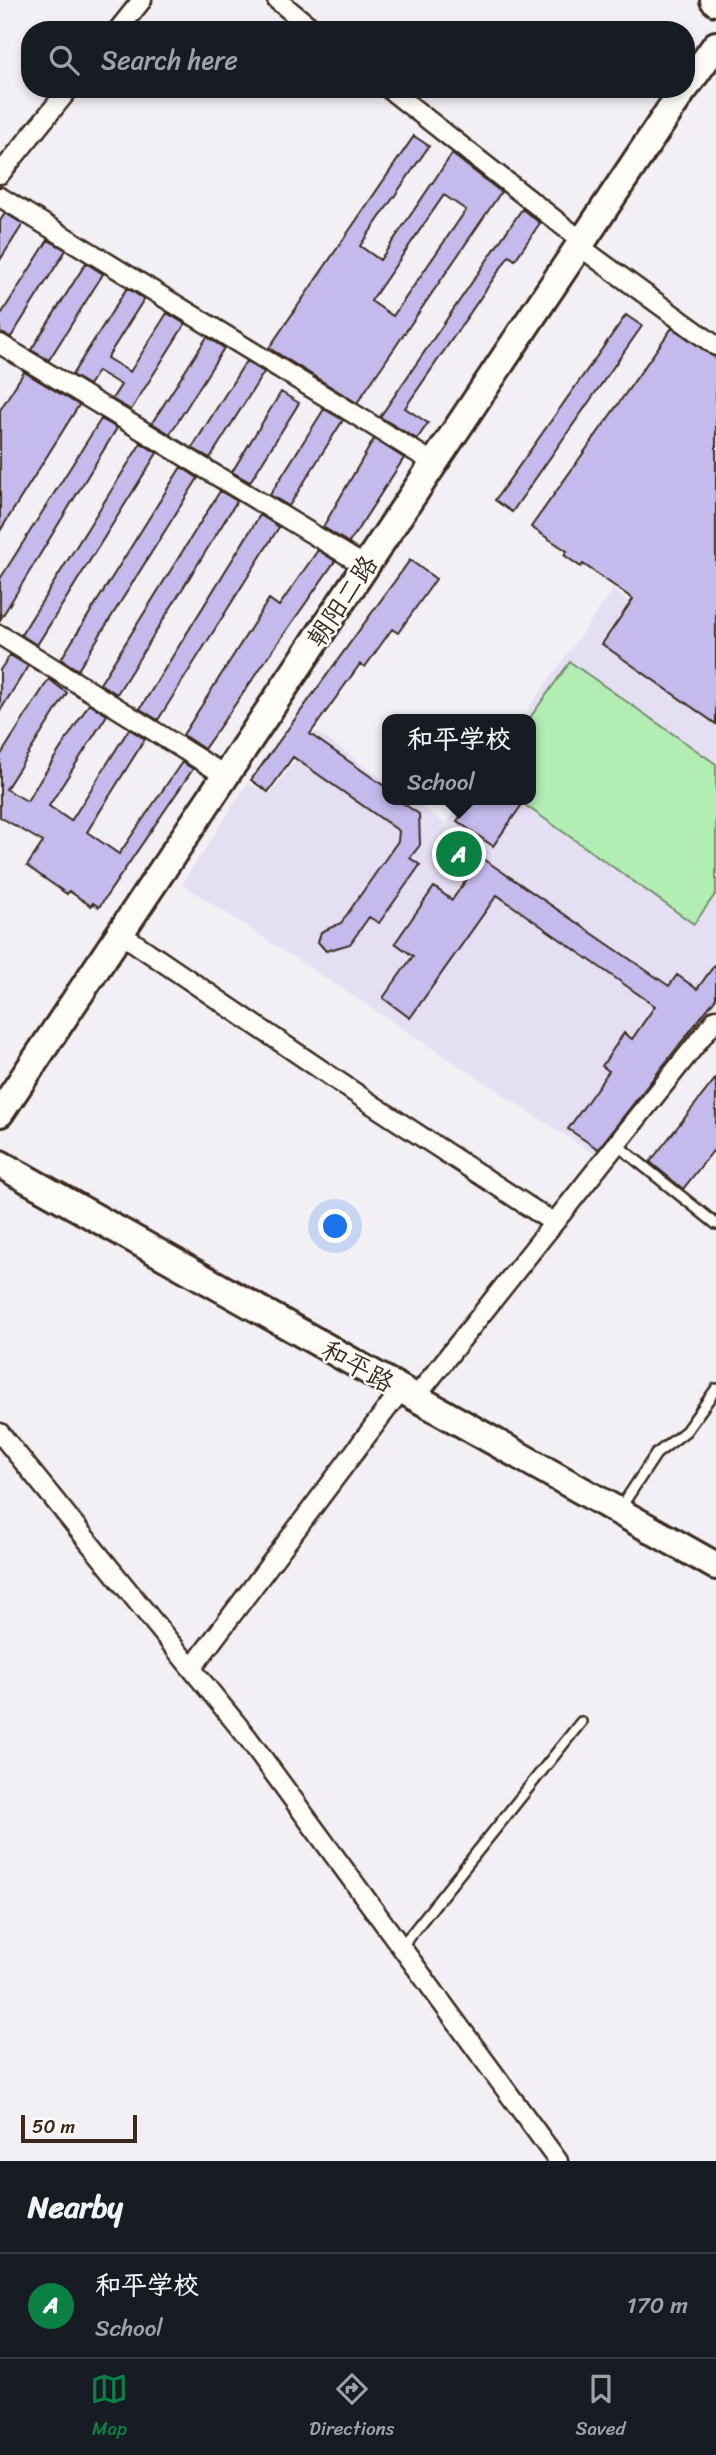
<!DOCTYPE html>
<meta charset="utf-8">
<style>
body{margin:0;font-family:Sriracha,"LXGW WenKai TC",sans-serif;background:#20242c;color:#f1f3f6}
.scale{position:absolute;left:21px;bottom:18px;width:116px;box-sizing:border-box;padding-left:7px;border:4px solid #3b2a1e;border-top:0;font-size:19px;line-height:24px;white-space:nowrap;color:#3b2a1e;-webkit-text-stroke:5px #fdfcf7;paint-order:stroke}
.you{position:absolute;left:336px;top:1227px;width:24px;height:24px;margin:-18px;border:5px solid #fff;border-radius:50%;background:#1a73e8;box-shadow:0 0 0 10px #1a73e833}
.badge{display:grid;place-items:center;width:46px;height:46px;border-radius:50%;background:#0b8043;color:#fff;font-size:23px;font-weight:700}
.pin{position:absolute;translate:-50% -50%;border:4px solid #fff;box-shadow:0 2px 7px #0006}
.popup{position:absolute;left:382px;top:714px;width:154px;height:91px;box-sizing:border-box;display:grid;place-content:center;border-radius:14px;background:#171b24;filter:drop-shadow(0 2px 5px #0005);font-size:23px;white-space:nowrap;color:#9ea1a6}
.popup b{font-size:26px;color:#f1f3f6}
.popup::after{content:'';position:absolute;left:50%;top:100%;margin-left:-14px;border:14px solid transparent;border-top-color:#171b24}
.list{margin:0;padding:0;list-style:none}
h2{display:flex;justify-content:space-between;align-items:center;height:91px;margin:0;padding:0 28px;font-size:30px}
h2 small{font-size:23px;font-weight:400;color:#9ea1a6}
.list li{display:grid;grid-template-columns:46px 1fr auto;gap:21px;align-items:center;box-sizing:border-box;height:105px;padding:0 28px;border-top:2px solid #363941}
.list b{display:block;font-size:26px;white-space:nowrap}
.list p{margin:0;font-size:23px;white-space:nowrap;color:#9ea1a6}
.list em{font-size:23px;font-style:normal;color:#9ea1a6}
.icon{flex:none;width:38px;height:38px;fill:none;stroke:currentColor;stroke-width:2;stroke-linecap:round;stroke-linejoin:round}
.map{position:relative;flex:none;width:716px;height:2161px;overflow:hidden}
.search{position:absolute;background:#171b24;box-shadow:0 4px 10px #0003;left:21px;right:21px;top:21px;height:77px;display:flex;align-items:center;gap:18px;box-sizing:border-box;padding:0 24px;border-radius:28px;color:#9ea1a6;font-size:26px}
.sheet{height:196px;background:#171b24}
nav{display:flex;justify-content:space-around;align-items:center;box-sizing:border-box;height:98px;border-top:2px solid #363941;background:#171b24;font-size:19px;color:#9ea1a6}
nav a{display:grid;justify-items:center;gap:4px}
nav .on{color:#0b8043}
.map>svg:first-child{display:block}
.built{fill:#e4dff2}
.green{fill:#b2eeb4;stroke:#768c69;stroke-width:2}
.building{fill:#c4baec;stroke:#3b2a1e;stroke-width:2;fill-rule:evenodd}
.lines{fill:none;stroke-linecap:round;stroke-linejoin:round}
.lane-casing{stroke:#3b2a1e;stroke-width:14}
.street-casing{stroke:#3b2a1e;stroke-width:23}
.secondary-casing{stroke:#3b2a1e;stroke-width:32}
.lane{stroke:#fdfcf7;stroke-width:9}
.street{stroke:#fdfcf7;stroke-width:18}
.secondary{stroke:#fdfcf7;stroke-width:26}
.labels{text-anchor:middle;dominant-baseline:central;stroke-width:5;stroke-linejoin:round;paint-order:stroke}
.street-label{font-size:26px;fill:#3b2a1e;stroke:#fdfcf7}
</style>
<div class="map">
<svg width="716" height="2161" viewBox="0 0 716 2161">
<rect width="100%" height="100%" fill="#f2eff5"/>
<filter id="ink" filterUnits="userSpaceOnUse"><feTurbulence type="fractalNoise" baseFrequency=".0143" numOctaves="2"/><feDisplacementMap in="SourceGraphic" scale="14" xChannelSelector="R" yChannelSelector="G"/><feConvolveMatrix kernelMatrix="1 2 1 2 8 2 1 2 1" color-interpolation-filters="sRGB"/></filter>
<g filter="url(#ink)">
<!-- built -->
<path class="built" d="M613 590 716 664V1002L597 1156 182 884 248 783 270 795 316 731 387 782V800H412L446 824 463 800H531V719H521Z"/>
<!-- green -->
<path class="green" d="M570 662 716 764V893L694 924 518 800H531L529 719Z"/>
<!-- building -->
<path class="building" d="M414 136 429 146 360 246 380 260 452 154 501 192 357 403 269 348ZM444 195 466 210 393 316 371 301Z
M522 209 540 223 515 260 509 256 405 408 428 423 417 439 380 417Z
M5 213 23 224 0 260V221Z
M48 240 66 250 11 337 0 333V316Z
M86 263 103 274 49 360 31 350Z
M127 288 144 299 107 358 130 372 167 313 185 324 131 410 112 399 121 385 98 371 89 385 72 375Z
M626 315 642 326 512 512 495 500Z
M672 328 716 358V724L602 644 633 599 583 564 581 567 564 555 567 551 531 527Z
M207 337 224 348 170 434 152 423Z
M246 361 264 372 210 458 192 448Z
M24 372 79 405 0 531V410Z
M281 392 299 403 250 482 232 472Z
M324 409 343 420 289 506 270 495Z
M101 419 117 428 0 620V579Z
M374 439 404 458 349 543 323 527Z
M141 443 157 453 37 645 21 635Z
M181 467 198 478 78 670 61 659Z
M220 491 237 501 117 694 100 684Z
M260 515 279 527 158 720 140 709Z
M318 550 335 561 204 749 183 735 269 599 279 606Z
M410 560 436 579 398 633 392 629 365 667 360 664 310 734 387 788V800H398L419 814 420 845 410 858 420 865 379 923 369 917 350 944 326 951 318 942 321 932 341 923 398 841 399 831 293 757 268 792 251 780Z
M10 655 28 666 0 711V670Z
M49 679 67 693 6 789 27 801 89 704 107 715 49 806 71 821 129 729 145 739 87 832 119 854 182 762 193 769 99 907 93 903 91 906 69 891 67 894 27 866 43 842 0 817V756Z
M472 800H513L521 806 493 846 457 821Z
M482 858 669 986 677 975 697 989 716 963V998L598 1149 568 1129 609 1071 602 1066 624 1033 632 1039 655 1006 497 895 410 1018 383 998 413 956 395 943 434 887 452 900Z
M716 1078V1147L683 1189 650 1162Z"/>
<g class="lines">
<defs>
<path id="lane" d="M616 1144 716 1224
M619 1510 656 1454 686 1431 716 1389
M401 1947 581 1722"/>
<path id="street" d="M277 0 314 30
M118 30 142 0
M389 89 582 241
M0 174 69 89
M0 197 434 463
M579 246 716 346
M0 344 365 566
M0 635 226 776
M120 933 373 1105 554 1223
M415 1398 716 1019
M0 1433 248 1738 558 2161
M192 1668 401 1390"/>
<path id="secondary" d="M714 0 716 2
M686 87 716 45
M0 1113 684 89
M0 1164 716 1566"/>
</defs>
<!-- lane casing -->
<use href="#lane" class="lane-casing"/>
<!-- street casing -->
<use href="#street" class="street-casing"/>
<!-- secondary casing -->
<use href="#secondary" class="secondary-casing"/>
<!-- lane -->
<use href="#lane" class="lane"/>
<!-- street -->
<use href="#street" class="street"/>
<!-- secondary -->
<use href="#secondary" class="secondary"/>
</g>
</g>
<g class="labels">
<!-- street labels -->
<g class="street-label">
<text transform="translate(342 601) rotate(-56)">朝阳二路</text>
<text transform="translate(358 1366) rotate(29)">和平路</text>
</g>
</g>
</svg>
<div class="scale">50 m</div>
<div class="you"></div>
<div class="pin badge" style="left:459px;top:854px">A</div>
<div class="popup"><b>和平学校</b>School</div>
<div class="search"><svg class="icon" aria-label="search" viewBox="0 0 24 24"><circle cx="10" cy="10" r="6"/><path d="M15 15l6 6"/></svg>Search here</div>
</div>
<section class="sheet">
<h2>Nearby<small></small></h2>
<ul class="list">
<li><span class="badge">A</span><div><b>和平学校</b><p>School</p></div><em>170 m</em></li>
</ul>
</section>
<nav>
<a class="on"><svg class="icon" aria-label="map" viewBox="0 0 24 24"><path d="M3 6l6-2 6 2 6-2v14l-6 2-6-2-6 2zM9 4v14M15 6v14"/></svg>Map</a>
<a><svg class="icon" aria-label="directions" viewBox="0 0 24 24"><path d="M12 3l9 9-9 9-9-9zM9 14v-3h6M13 9l2 2-2 2"/></svg>Directions</a>
<a><svg class="icon" aria-label="saved" viewBox="0 0 24 24"><path d="M7 4h10v16l-5-4-5 4z"/></svg>Saved</a>
</nav>
